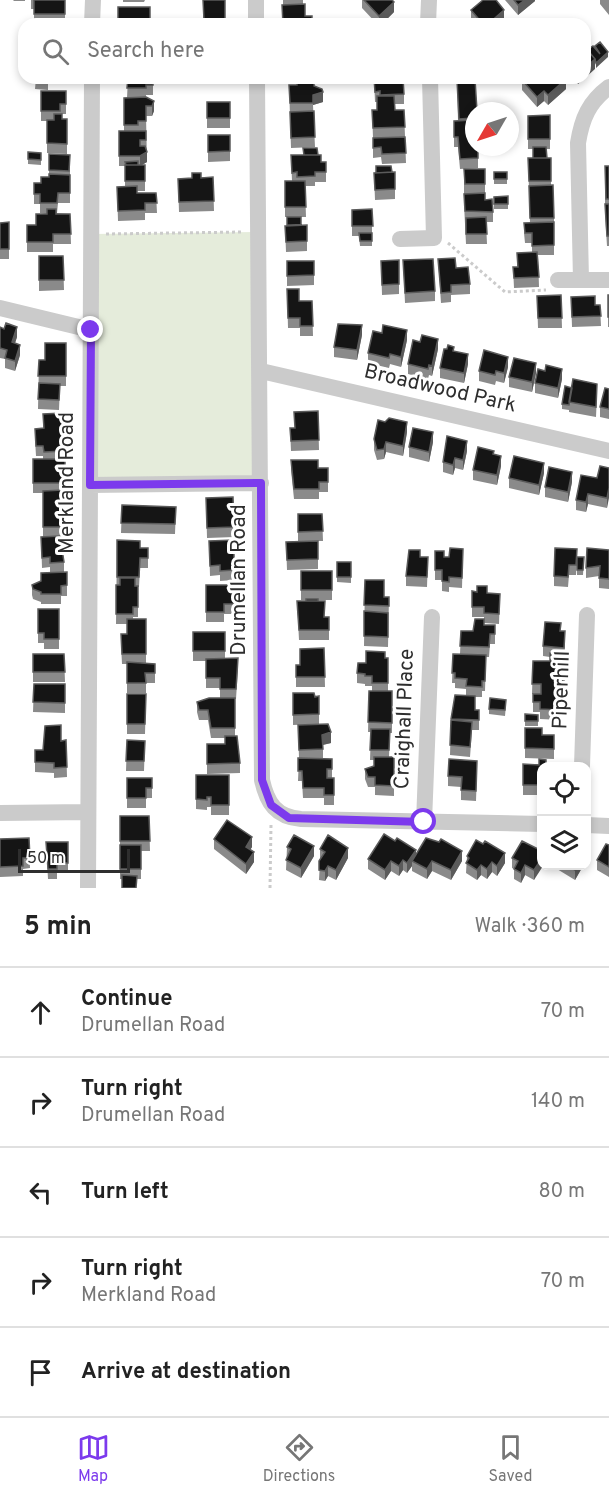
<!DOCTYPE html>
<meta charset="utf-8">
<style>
body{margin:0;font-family:Overpass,sans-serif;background:#f6f6f6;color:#222}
.controls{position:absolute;right:18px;bottom:18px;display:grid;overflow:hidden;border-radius:12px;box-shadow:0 3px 9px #0003}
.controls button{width:54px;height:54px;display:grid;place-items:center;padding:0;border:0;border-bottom:2px solid #e0e0e0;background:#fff;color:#222;font:30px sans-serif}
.compass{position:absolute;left:465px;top:102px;width:54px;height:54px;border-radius:50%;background:#fff;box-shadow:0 3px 9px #0003;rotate:231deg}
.scale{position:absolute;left:18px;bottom:15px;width:112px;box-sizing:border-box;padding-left:6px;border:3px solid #2e2e2e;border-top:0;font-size:16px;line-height:21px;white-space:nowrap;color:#2e2e2e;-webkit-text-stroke:4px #fff;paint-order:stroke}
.stop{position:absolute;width:18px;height:18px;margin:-14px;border:4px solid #7c3aed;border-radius:50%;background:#fff}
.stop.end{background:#7c3aed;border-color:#fff;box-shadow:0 2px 6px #0008}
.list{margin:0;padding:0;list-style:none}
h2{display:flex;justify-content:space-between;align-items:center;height:78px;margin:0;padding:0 24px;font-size:26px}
h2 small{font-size:20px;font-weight:400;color:#767676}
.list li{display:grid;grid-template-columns:39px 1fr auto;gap:18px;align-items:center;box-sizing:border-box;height:90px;padding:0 24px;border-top:2px solid #e0e0e0}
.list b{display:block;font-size:22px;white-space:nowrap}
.list p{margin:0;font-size:20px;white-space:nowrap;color:#767676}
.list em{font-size:20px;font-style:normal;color:#767676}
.icon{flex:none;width:33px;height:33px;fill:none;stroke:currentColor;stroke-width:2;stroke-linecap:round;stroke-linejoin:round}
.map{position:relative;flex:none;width:609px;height:888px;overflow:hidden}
.search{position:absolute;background:#fff;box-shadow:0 3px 9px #0003;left:18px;right:18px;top:18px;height:66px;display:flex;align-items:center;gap:15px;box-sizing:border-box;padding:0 21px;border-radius:18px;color:#767676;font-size:22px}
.sheet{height:528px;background:#fff}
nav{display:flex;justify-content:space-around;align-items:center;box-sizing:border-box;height:84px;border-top:2px solid #e0e0e0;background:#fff;font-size:16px;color:#767676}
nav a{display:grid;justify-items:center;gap:3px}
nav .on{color:#7c3aed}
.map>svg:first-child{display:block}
.grass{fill:#e5ecdb}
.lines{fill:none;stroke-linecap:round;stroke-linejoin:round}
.path{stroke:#cbcbcb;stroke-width:3;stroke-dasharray:3 3;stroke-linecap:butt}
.minor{stroke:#cbcbcb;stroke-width:16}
.wall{fill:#8a8a8a}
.shaded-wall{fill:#5b5b5b}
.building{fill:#151515;stroke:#5b5b5b;stroke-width:1.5}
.route{stroke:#7c3aed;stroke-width:8}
.labels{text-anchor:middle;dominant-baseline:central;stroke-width:6;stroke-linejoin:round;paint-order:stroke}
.street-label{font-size:21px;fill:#2e2e2e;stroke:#fff}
</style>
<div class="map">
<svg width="609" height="888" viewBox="0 0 609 888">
<rect width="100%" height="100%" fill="#fff"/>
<!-- grass -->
<path class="grass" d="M260 232 261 483 90 485 91 234Z"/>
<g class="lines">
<!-- path -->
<path class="path" d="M106 234 243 232
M448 243 505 292 546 290
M270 888 271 824"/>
<!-- minor -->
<path class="minor" d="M256 0V24
M92 24 93 0
M428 24 429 0
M257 78 262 780C267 803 276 817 301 819L542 824
M400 239 434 238 430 78
M558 280H608
M581 280 578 143C582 118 589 102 609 87
M0 308 91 330
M261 371 609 451
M90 485 261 483
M582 766 587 615
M0 813 88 812
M424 822 432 617
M586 825 609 826
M88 888 92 78"/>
</g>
<!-- wall -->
<path class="wall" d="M13 0H25V1H14Z
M31 0H65V24H29L34 21V9H31Z
M123 0H145L144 2H123Z
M203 0H225V24H203Z
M283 0H310H303V4L305 16 312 24H282V5H283Z
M362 0H392L394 12 382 24H377L362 8Z
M505 0H535V1L518 15Z
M600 0H609V15L600 4Z
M471 10 504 20 500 24H475L471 20Z
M36 78H70V84L48 83V90L35 89Z
M128 78H153V95H146V97L154 101V111L152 116H146L147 162 142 165H145V191H137V193H156L157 213H145V220L118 221 117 187H125V166H119V131H124V98H127Z
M195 78H232V83L195 84Z
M297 78H320V80H314V86L323 102 313 105 315 147 291 148 289 85H297Z
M374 78 404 94V104H395V110H404L406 163 382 164 381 157 373 158V138L400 137 373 138 372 110H377V102H375Z
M460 78H477V80H475L474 111V147H478V168L460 169 458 147H454V131L458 121 457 80H461Z
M572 78H585L578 84Z
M522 80 566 89 548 105 544 101 537 107 522 90Z
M41 91H66V114H60L62 119H67V154L47 153V121H41Z
M207 102H230V128H207Z
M550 115V149H546L547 158H551V185L554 218V255H538L539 287 514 288 513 267H517V253L532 252V243H525L524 233 530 223 528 158H533V149H528V116Z
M208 135H230V161L208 162Z
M28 152 41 153V165L28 164Z
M49 154 70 155V203H58L57 213H56L70 214 71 244H53V252H27V225H36L47 214 40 213V204H34V183H41L49 177Z
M291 155H318L321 162H326V182H315V186H305L306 217H285V181H292Z
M605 166H609V246H607L605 214Z
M464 169H485V200L493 212V222H486L487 244H466L464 204Z
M395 172V199L375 200 374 173Z
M494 172H507V184H494Z
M213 177 214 211 179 212 178 179Z
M508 196V209H494V197Z
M372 209V246H360L359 236H352V210Z
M9 222V259H0V223Z
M301 225 307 241V251L286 252 285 226Z
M39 256H63L64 290 39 291Z
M438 259 456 268 470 284V294L451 295V302L441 303Z
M399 260V294L382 295 381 261Z
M403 260 435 291V301L405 303Z
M287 261H314V285L287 286Z
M287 289 299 301H312L313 336H300V328H288Z
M561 295 562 328H538L537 296Z
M608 295H609V327H608Z
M571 297 595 305H600L601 326 572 327Z
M0 327 17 337 15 343 20 355 15 371 5 368V359L0 358Z
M362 335 357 360 334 357V347Z
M407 340 401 367 390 364 389 368 368 363V353Z
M66 343V386H60L59 410 38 409 39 360H45Z
M438 349 432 376 429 375 428 379 408 374V364Z
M454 351 468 364 464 383 440 378V368Z
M508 367 504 383 496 381 495 385 479 381V371Z
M536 373 532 392 509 387V377Z
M562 379 558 398 535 393V383Z
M609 389V419L600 417V407Z
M597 394 596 417 569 412V410L562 409V404Z
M318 411 319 450 291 451 290 428H294Z
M43 414 66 451V461H65V493H63V537H60L64 562V572H67V596H61V604H41V602L33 599 32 595V585L41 581 50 573V567L42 568 41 537H43V493H33V459H43V456H36L35 439V429H43Z
M407 432 403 456 386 452 384 459 377 460 374 450V439Z
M433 442 429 462 409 457V447Z
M467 451 463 470 455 468 453 475 443 472V462Z
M494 454 501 466 497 485 473 480V470Z
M291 460 318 468H328V492H319V499H294L291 470Z
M609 468 607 508 588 504 586 512 576 510V500L597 478Z
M544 473 539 495 509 488V478Z
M572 482 568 502 545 497V487Z
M233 497 234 537 207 538 206 498Z
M122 505 176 507 175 534 121 533Z
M298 514H322L323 541H318V569L287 570 286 542 298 541Z
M117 540 140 548H148V568H140L139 587H138V617H133V619H146V663L155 664V683H146V693H127V664H122L121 644 127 634V624H116Z
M234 540V580L220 581V575L210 576 209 541Z
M463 549 462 588 449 587V592L442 591V580H435V551L444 557H449Z
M609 550V589L599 588V576L586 578V568Z
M428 557 427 587 406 586V576Z
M577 557H584L583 575H577Z
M577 559 576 575H569L568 587 554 586V576Z
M337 562H351V583L337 582Z
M301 571H332V600H318L325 617H329V640H299L297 601H306V600H301Z
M365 580 384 597H389L388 647 364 646Z
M206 585H237V614H224V622H206Z
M472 591 500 594 499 624 484 623V625H495V644H490L489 657H486L485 691H482V697H475V710H479V730H472L470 757 450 755 451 719 466 695V689L455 688V683H452L453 654H460L461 631H473L484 619V617H472Z
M38 609H59V649H44V643H38Z
M561 631 565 641 564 695H562L561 720 540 719V712H533V694H532L533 661H550V657L543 656V646Z
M193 632H225V658L238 668 236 699H235V736L240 763V773L207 774V744H225V738H211L208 720H199L197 712V702L220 698V688H206V661H193Z
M324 648 325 687H296V665H300Z
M33 654H64L65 682H33Z
M385 658H388V691H392V733H390L389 757H394V796L375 795V787H368L365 779V769L374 766V760H370L371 732H368L369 691H372V686H365V684L357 683V673Z
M34 684H65V713L33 712Z
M293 693 319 696V724L293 725Z
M127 694H146L145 734H127Z
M506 705 505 716 489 714V709Z
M538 715V726H525V721Z
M298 725 331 743 323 745V759H332V778H334V805H324V798H303L302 781H298L299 758Z
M525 728 542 735H554V759L525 758Z
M66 740 67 777 54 778V773L35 772V750H43L61 741Z
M127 740 145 741 144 771H126Z
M523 764H546L542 766V795H523Z
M477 771 476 801 461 800V787L448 786V776Z
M196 775H229V815H211V807H207V810L196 809Z
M127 778H152V798H146V808H127Z
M120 816H149L150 851H141V879H120Z
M29 838 30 868 23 869V876L0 877V839Z
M214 839 252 847 250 850 254 862 246 874 214 849Z
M46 842H68V873H57V879H48Z
M609 845V877L597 870V860Z
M287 847 314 856 301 878 286 870Z
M320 849 348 858 336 880 328 876 325 881 319 880 320 860Z
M542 851 534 880 525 875 521 883 514 879V869L512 868V858Z
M416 855 462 861 451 880 432 871 427 879 412 871V866L407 873 403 870 399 876 391 871 385 880 368 869V859Z
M467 856 505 863 497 876 492 872 487 879 481 875 477 880 466 873Z
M557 866H583L575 880 557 869Z"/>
<!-- shaded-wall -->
<path class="shaded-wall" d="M525 0H535V1L518 15V5Z
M394 2V12L382 24H379V16Z
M504 10V20L500 24H488Z
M608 52V57L596 68V63Z
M595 59V69L585 78V68Z
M578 78H585L578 84Z
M566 79V89L548 105V95Z
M544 91V101L537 107V97Z
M323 92V102L313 105V95Z
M154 101V111L152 116V106Z
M147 152V162L140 166V156Z
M362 325V335L357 360V350Z
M17 327V337L12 352V342Z
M407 330V340L401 367V357Z
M438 339V349L432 376V366Z
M20 345V355L15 371V361Z
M468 354V364L464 383V373Z
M508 357V367L504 383V373Z
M536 363V373L532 392V382Z
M562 369V379L558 398V388Z
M407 422V432L403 456V446Z
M433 432V442L429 462V452Z
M467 441V451L463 470V460Z
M386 442V452L384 459V449Z
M501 456V466L497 485V475Z
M455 458V468L453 475V465Z
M544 463V473L539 495V485Z
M572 472V482L568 502V492Z
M609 488V498L607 508V498Z
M588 494V504L586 512V502Z
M331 732V743L322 745V735Z
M252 837V847L246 857V847Z
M314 846V856L301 878V868Z
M348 848V858L336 880V870Z
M416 850V860L412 861V866L407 873V863Z
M462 851V861L451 880V870Z
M254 852V862L246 874V864Z
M505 853V863L497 876V866Z
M542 858V866H543L534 880V870Z
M403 860V870L399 876V866Z
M391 861V871L385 880V870Z
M432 861V871L427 879V869Z
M492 862V872L487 879V869Z
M481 865V875L477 880V870Z
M525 865V875L521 883V873Z
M328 866V876L325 881V871Z
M578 866H583L575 880V870Z"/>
<!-- building -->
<path class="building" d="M34 0H65V14H34Z
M203 0H225V19L204 20Z
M364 0H392L394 2 379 16Z
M483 0H496L504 10 488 24H483L471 10Z
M514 0H525L518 5Z
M305 4V16H312V24H283L282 5Z
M118 7H150V24H118Z
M29 21H48V23L29 24Z
M38 23H55V24H38Z
M600 42 608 52 596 63 595 59 587 50 593 46 600 54 595 46Z
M585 47 595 59 585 68Z
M36 78H48V80L35 79Z
M128 78H153V85H146V88H127Z
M297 78H314V86L322 89 323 92 313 95V103H290L289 85H297Z
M374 78H403L404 94 380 95V91L375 92Z
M524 78H565L566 79 548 95 544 91 537 97 522 80Z
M475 79 477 111H474V118L459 119 457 80Z
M41 91H66V104H60V111H41Z
M377 96H394L395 110H404L405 127 373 128 372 110H377Z
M146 97 154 101 152 106H146V121H138V125H124V98Z
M207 102H230V118H207Z
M314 111 315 137 291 138 290 112Z
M54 114H62V119H67V144L47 143V120H54Z
M550 115V139H528V116Z
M474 120V147H478V158L460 159 458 137H454V121Z
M119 131H146V140H140V146H145L147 152 140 156H119Z
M208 135H230V151L208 152Z
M405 137 406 153 382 154 381 147 373 148V138Z
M533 147H546L547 158H533Z
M303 148H317L318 155H304Z
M28 152 41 153V160L28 159Z
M49 154 70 155 69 171 49 170Z
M291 155H321V162H326V172H315V176L297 177V172L292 173Z
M528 158H551V181H529Z
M138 161V165H126L125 162Z
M125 165H145V181H125Z
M376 166H391L392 172 376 173Z
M605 166H609V199H606Z
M464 169H485V184H465Z
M395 172V189L375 190 374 173Z
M494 172H507V179H494Z
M192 173H201V178L213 177 214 201 179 202 178 179 192 178Z
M49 174 70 175V193H58L57 203H40V194H34V183H41V177H49Z
M285 181H305L306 207H285Z
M553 185 554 218H530L529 186Z
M137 186V193H156L157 203H145V210L118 211 117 187Z
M485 193V200L492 199 493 212 465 211 464 194Z
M508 196V204H494V197Z
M605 204H609V236H607Z
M47 209H56V214H70L71 234H53V242H27V225H36V214H47Z
M372 209 373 226H352V210Z
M287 217H301V225H287Z
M486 217 487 234H466V218Z
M9 222V249H0V223Z
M554 222V245L532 246V233H525L524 223Z
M307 225V241L286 242 285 226Z
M359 233H372V241H360Z
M537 252 539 277 514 278 513 267H518L517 253Z
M39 256H63L64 280H39Z
M455 258 456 268 468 267 470 284 451 285V292L441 293 438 259Z
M433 259 435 291 405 293 403 260Z
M399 260V284L382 285 381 261Z
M287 261H314V275L287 276Z
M287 289H299V301H312L313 326H300V318H288Z
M561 295 562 318H538L537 296Z
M608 295H609V317H608Z
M595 296V305H600L601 316 572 317 571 297Z
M6 323 17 327 12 342 20 345 15 361 5 358 7 350 0 348V327L4 329Z
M338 324 362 325 357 350 334 347Z
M383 325 407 330 401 357 390 354 389 358 368 353 373 331 382 333Z
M422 335 438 339 432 366 429 365 428 369 408 364 413 340 420 342Z
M45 343H66V376H38L39 360H45Z
M448 345 454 347 453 351 468 354 464 373 440 368 444 349H447Z
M484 350 508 357 504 373 496 371 495 375 479 371Z
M514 358 536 363 532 382 509 377Z
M546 365 562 369 558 388 535 383 538 369 545 371Z
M573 379 597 384 596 407 569 402Z
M39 383 60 384 59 400 38 399Z
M565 386 572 388 569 405 562 404Z
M605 388 609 389V409L600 407Z
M318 411 319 440 291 441 290 428H295L294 412Z
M63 413 66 451 44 452 43 446H36L35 429 44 428 43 414Z
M389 418 407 422 403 446 386 442 384 449 377 450 374 439 378 420 385 422Z
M413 428 433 432 429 452 409 447Z
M447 436 467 441 463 460 455 458 453 465 443 462Z
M478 447 494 451 493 454 501 456 497 475 473 470Z
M514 456 544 463 539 485 509 478Z
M33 459H65V483H33Z
M291 460H318V468H328V482H319V489H294Z
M600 466 609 468V488L607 498 588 494 586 502 576 500 581 475 597 478Z
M549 467 572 472 568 492 545 487Z
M63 490V527H43V491Z
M233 497 234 527 207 528 206 498Z
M122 505 176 507 175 524 121 523Z
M298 514H322L323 531 298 532Z
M60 536 64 562 50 563V557L42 558 41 537Z
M117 540 140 541V548H148V558H140L139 577H117Z
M234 540V570L220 571V565L210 566 209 541Z
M318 541V559L287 560 286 542Z
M450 548 463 549 462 578 449 577V582L442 581V570H435V551H444V557H449Z
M555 548 577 549 576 565H569L568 577 554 576Z
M587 548 609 550V579L599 578 600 566 586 568Z
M409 550H420V557H428L427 577 406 576Z
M577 557H584L583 570H577Z
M337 562H351V577H337Z
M301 571H332V590H301Z
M67 572V585L61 586V594H41V592L33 589 32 585 41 581V573Z
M120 578H135V586H138V607H133V614H116V585H120Z
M365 580H384V597H389V606L364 605Z
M206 585H237V604H224V612H206Z
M477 586H487V593L500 594 499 614 484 613V607H472V591L477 592Z
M306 599H318V601H306Z
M297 601H325L324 617H329V630H299Z
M38 609H59V639H44V633H38Z
M364 611 388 613V637L364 636Z
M127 619H146V654H122L121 634H127Z
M475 619H484V625H495V634H490L489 647 460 646 461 631H473Z
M545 622 561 623 560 631H565L564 648 543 646Z
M193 632H225V651H193Z
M324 648 325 677H296V665H300V649Z
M366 651 385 652V658H388V683H372V676H365V674L357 673 358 663H366Z
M550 653H565L564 685 556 684 562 686 561 710 540 709V702H533V694H541V684H532L533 661H550Z
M33 654H64L65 672H33Z
M453 654 486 655 485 681H482V687L466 686 467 679 455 678V673H452Z
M238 658 236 689H220V678H206V659Z
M127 662 155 664V673H145L146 683H127Z
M34 684H65V703L33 702Z
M369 691H392V723L368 722Z
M293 693H314L315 697 319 696V714L293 715Z
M127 694H146L145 724H127Z
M455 695 475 696V710H479V720L451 719Z
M209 698H235V728H211L208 710H199L197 702Z
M490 698 506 700 505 710 489 709Z
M525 714 538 715V721H525Z
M451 720 472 722 470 747 450 745Z
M328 724 331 732 322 735 323 749 299 750 298 725Z
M61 725V741L66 740 67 767 54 768V763L35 762V750H43L45 726Z
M525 728H542V735H554V749L525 748Z
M371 729H390L389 750H370Z
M225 736H237L240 763 207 764V744H225Z
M127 740 145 741 144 761H126Z
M374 757H394V786L375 785V777H368L365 769 374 766Z
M298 758 332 759V769H327V778H334V795H324V788H303L302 771H298Z
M449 759 477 761 476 791 461 790 462 777 448 776Z
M539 759 546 760V764H553V766H542V785H523V764L539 765Z
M196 775H229V805H211V797H207V800L196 799Z
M127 778H152V788H146V798H127Z
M120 816H149L150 841H120Z
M227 820 252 837 246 847 254 852 246 864 214 839Z
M384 834 395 841 397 838 416 850 407 863 403 860 399 866 391 861 385 870 368 859Z
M294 835 314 846 301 868 286 860 291 849 287 847Z
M328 835 348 848 336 870 328 866 325 871 319 870V861L325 852 320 849Z
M29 838 30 858H23V866L0 867V839Z
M426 838 439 842 441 839 462 851 451 870 432 861 427 869 412 861Z
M476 840 483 844 485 841 505 853 497 866 492 862 487 869 481 865 477 870 466 863 469 858 467 856Z
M522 841 542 851V858L534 870 525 865 521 873 514 869 518 861 512 858Z
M46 842H68V863H57V869H48Z
M606 844 609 845V867L597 860Z
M120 845H141V869H120Z
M567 866H578L575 870Z
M122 875 137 876 136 888H122Z"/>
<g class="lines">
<!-- route -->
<path class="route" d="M91 330 90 485 261 483 262 780 271 805 289 818 424 822"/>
</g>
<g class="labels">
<!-- street labels -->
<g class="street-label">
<text transform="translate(440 389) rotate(13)">Broadwood Park</text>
<text transform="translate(67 483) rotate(-90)">Merkland Road</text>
<text transform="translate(239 580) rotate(-90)">Drumellan Road</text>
<text transform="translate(562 690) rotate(-88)">Piperhill</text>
<text transform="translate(405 719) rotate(-88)">Craighall Place</text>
</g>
</g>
</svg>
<div class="controls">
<button><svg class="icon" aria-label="locate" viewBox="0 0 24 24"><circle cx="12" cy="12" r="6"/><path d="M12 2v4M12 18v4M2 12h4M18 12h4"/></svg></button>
<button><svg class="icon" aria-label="layers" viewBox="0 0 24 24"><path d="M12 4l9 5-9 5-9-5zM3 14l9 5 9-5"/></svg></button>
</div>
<svg class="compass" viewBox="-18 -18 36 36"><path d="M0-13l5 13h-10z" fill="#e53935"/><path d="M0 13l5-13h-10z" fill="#767676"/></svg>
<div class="scale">50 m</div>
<div class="stop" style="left:424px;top:822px"></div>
<div class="stop end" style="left:91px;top:330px"></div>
<div class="search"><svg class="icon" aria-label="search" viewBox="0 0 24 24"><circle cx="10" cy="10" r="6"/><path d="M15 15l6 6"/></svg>Search here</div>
</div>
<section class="sheet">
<h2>5 min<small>Walk · 360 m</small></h2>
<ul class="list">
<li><svg class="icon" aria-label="ahead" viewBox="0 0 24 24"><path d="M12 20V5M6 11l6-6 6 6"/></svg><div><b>Continue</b><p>Drumellan Road</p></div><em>70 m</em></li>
<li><svg class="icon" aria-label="right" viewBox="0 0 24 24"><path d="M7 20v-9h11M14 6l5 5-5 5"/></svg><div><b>Turn right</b><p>Drumellan Road</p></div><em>140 m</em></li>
<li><svg class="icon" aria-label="left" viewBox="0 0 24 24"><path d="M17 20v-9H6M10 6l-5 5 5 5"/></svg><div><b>Turn left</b></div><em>80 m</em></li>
<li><svg class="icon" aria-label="right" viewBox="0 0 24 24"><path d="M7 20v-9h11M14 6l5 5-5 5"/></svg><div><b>Turn right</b><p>Merkland Road</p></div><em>70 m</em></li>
<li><svg class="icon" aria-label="arrive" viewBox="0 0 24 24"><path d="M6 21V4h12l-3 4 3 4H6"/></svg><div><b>Arrive at destination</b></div></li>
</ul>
</section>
<nav>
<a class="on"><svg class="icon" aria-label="map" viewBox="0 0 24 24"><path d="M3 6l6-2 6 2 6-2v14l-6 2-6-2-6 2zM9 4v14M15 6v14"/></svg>Map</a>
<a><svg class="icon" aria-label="directions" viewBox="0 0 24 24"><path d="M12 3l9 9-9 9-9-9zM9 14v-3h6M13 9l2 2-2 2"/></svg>Directions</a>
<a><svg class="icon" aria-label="saved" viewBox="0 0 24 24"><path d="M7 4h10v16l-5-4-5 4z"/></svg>Saved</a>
</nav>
